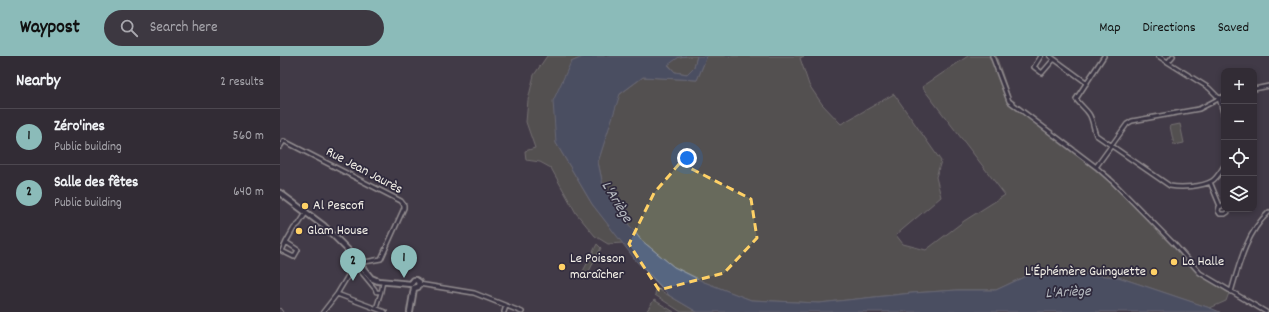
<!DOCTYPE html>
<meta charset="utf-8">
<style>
body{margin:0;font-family:Dekko,sans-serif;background:#3d3841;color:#f1f3f6}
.controls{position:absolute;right:12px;top:12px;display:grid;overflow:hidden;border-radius:8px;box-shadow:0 2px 6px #0003}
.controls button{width:36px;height:36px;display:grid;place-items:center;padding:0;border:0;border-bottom:1px solid #4d4850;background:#322c35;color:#f1f3f6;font:20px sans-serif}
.you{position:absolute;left:407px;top:102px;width:14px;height:14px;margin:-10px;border:3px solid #fff;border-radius:50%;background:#1a73e8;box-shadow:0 0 0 6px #1a73e833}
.badge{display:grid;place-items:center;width:26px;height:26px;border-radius:50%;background:#8bbbb9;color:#111;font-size:13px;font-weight:700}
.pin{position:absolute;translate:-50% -33px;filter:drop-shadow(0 1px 2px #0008)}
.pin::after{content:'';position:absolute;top:21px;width:14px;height:12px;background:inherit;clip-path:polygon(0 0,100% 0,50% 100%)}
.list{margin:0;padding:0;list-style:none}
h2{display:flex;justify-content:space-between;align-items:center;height:52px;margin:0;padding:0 16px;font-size:17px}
h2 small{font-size:13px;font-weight:400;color:#a8a7ad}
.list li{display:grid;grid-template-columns:26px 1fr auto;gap:12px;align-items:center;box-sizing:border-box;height:56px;padding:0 16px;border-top:1px solid #4d4850}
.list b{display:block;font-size:15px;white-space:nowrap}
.list p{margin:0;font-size:13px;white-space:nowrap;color:#a8a7ad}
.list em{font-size:13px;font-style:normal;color:#a8a7ad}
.icon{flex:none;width:22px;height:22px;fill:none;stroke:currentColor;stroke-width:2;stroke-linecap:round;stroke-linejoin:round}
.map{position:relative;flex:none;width:989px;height:256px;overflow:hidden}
header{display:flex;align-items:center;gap:24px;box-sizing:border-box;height:56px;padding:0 20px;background:#8bbbb9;color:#111}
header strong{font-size:19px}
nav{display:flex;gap:22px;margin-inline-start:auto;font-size:14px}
.search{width:280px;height:36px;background:#3d3841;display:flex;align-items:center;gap:10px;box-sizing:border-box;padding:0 14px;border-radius:22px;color:#a8a7ad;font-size:15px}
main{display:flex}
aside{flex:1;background:#322c35}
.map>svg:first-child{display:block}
.green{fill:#676a5c;stroke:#aeaea2}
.water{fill:#566681;stroke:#959eaa}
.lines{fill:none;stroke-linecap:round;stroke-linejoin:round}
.pedestrian-casing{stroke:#f4f1e8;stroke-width:5.5}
.minor-casing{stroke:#f4f1e8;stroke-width:6}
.secondary-casing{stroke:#f4f1e8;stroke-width:8}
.pedestrian{stroke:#2f2a3d;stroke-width:2.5}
.minor{stroke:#2f2a3d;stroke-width:3}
.secondary{stroke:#2f2a3d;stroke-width:4.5}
.rail{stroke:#f4f1e8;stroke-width:1}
.marked{fill:none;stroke:#ffd166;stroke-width:3;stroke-dasharray:8 5;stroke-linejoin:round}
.poi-dot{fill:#ffd166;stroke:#2f2a3d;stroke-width:1.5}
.labels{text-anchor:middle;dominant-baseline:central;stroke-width:3.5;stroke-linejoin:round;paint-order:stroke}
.street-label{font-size:14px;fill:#f4f1e8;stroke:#2f2a3d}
.poi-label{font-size:14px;fill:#f4f1e8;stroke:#2f2a3d;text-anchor:start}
.water-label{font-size:15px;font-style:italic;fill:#b5b9bf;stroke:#2f2a3d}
</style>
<header>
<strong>Waypost</strong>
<div class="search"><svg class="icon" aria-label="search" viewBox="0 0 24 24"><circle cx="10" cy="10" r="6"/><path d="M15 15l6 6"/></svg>Search here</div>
<nav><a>Map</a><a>Directions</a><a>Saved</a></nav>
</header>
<main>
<aside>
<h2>Nearby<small>2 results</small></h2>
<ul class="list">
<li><span class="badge">1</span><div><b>Zéro'ines</b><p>Public building</p></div><em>560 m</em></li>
<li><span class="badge">2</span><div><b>Salle des fêtes</b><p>Public building</p></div><em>640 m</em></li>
</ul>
</aside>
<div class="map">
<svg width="989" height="256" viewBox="0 0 989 256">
<rect width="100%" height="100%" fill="#423a47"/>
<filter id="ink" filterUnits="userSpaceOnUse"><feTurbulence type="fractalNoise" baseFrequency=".025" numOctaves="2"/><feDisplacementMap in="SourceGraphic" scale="8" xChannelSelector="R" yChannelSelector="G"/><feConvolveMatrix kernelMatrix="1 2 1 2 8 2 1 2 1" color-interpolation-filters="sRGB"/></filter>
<g filter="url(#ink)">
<!-- green -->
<path class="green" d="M267 0H305L291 6 276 87 312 148 343 187 328 188 315 180 296 157 271 112 260 106 246 104 245 95 255 92 246 66 248 44 254 19Z
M406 0H417L414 11 408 18 395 16 388 8 399 1Z
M427 0H524L520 2 529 29 542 48 561 68 614 38 661 105 656 121 661 141 616 179 623 188 646 194 684 165 725 139 642 31 688 0H716L731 44 832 121 829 126 895 191 920 219 949 237 946 245 930 252 838 221 746 220 716 234H677L632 237 539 247 471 244 424 226 394 211 361 184 338 155 323 129 318 106 339 39 363 21 417 24Z
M900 68 904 87 894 89 890 70Z
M317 188 321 192 305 223 300 221Z
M376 232 417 256H401L375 239Z
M374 244 394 256H366Z"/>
<!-- water -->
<path class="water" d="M305 0H406L399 1 388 9 395 16 407 18 414 11 417 0H427L417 24 363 21 340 38 318 106 323 129 338 155 361 184 394 211 424 226 471 244 539 247 632 237 677 234H716L746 220 781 216 838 221 930 252 940 256H417L390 240 357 206 312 148 276 87 273 45 291 6Z"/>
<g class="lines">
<defs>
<path id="pedestrian" d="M76 210 95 233 96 236H101L103 226
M96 252 101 236"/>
<path id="minor" d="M712 0 729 45 816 111 833 126 895 189 920 217 986 256
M761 0 754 11 762 17 774 3
M770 0 807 27
M824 0 796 43C800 49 805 52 809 58 813 64 813 72 816 79L890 130C901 132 922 131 932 125 937 122 940 116 944 110
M878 0 929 32 939 42 944 60
M888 6 893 0
M974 33 989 30
M0 91 4 85 121 145 124 149V152L101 203 79 207 72 213 57 238 43 256
M816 111 847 68 852 65 919 53 944 40
M930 126 940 150
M944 149 939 151 938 155 940 158H945L948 156V153
M6 186 18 194 14 201 2 195Z
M6 186 14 172 19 168 26 157
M139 228 194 237 242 256
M951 236C959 208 967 176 989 156
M57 238 105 256
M224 256 226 250"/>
<path id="secondary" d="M0 137 44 170 69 195 91 222 98 225 131 228
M131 228 134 224H136L139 226 138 231 134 232
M130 256 134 232"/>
</defs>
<!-- pedestrian casing -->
<use href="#pedestrian" class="pedestrian-casing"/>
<!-- minor casing -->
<use href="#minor" class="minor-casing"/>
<!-- secondary casing -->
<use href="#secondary" class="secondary-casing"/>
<!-- pedestrian -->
<use href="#pedestrian" class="pedestrian"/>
<!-- minor -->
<use href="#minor" class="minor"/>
<!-- secondary -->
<use href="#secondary" class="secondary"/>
<!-- rail -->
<path class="rail" d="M0 252 3 256"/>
</g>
</g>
<!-- marked area -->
<path d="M0 0H989V256H0ZM400 107 471 143 477 182 444 217 379 234 349 188 374 137Z" fill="#423a47" fill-opacity=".55" fill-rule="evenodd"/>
<path class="marked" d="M400 107 471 143 477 182 444 217 379 234 349 188 374 137Z"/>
<!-- markers -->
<g class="poi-dot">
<circle cx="25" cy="150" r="4"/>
<circle cx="19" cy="175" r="4"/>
<circle cx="894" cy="206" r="4"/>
<circle cx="282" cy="211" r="4"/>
<circle cx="874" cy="216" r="4"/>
</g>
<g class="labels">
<!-- street labels -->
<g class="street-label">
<text transform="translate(84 115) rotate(28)">Rue Jean Jaurès</text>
</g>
<!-- poi labels -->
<g class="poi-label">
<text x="33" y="150">Al Pescofi</text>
<text x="27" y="175">Glam House</text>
<text x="290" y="203">Le Poisson<tspan x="290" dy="16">maraîcher</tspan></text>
<text x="902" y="206">La Halle</text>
<text x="866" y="216" text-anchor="end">L'Éphémère Guinguette</text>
</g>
<!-- water labels -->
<g class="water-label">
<text transform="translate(336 146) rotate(59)">L'Ariège</text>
<text transform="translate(788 237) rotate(-3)">L'Ariège</text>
</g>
</g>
</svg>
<div class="controls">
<button>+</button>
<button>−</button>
<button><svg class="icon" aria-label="locate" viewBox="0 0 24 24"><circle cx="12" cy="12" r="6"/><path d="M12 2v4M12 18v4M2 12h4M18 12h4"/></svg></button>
<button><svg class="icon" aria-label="layers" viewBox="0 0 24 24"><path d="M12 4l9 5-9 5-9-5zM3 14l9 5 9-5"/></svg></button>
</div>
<div class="you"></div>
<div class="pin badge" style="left:124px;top:222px">1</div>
<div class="pin badge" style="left:73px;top:225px">2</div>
</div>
</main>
